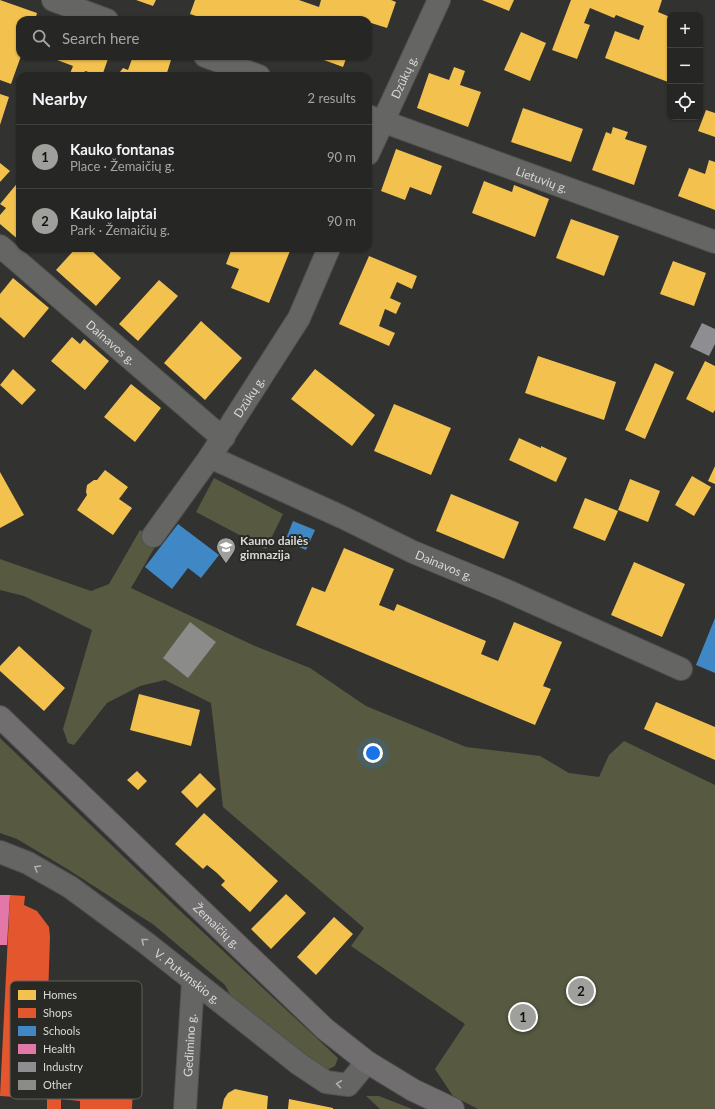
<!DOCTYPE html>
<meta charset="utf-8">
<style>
body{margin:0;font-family:Lato,sans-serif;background:#2e2e2c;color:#f1f3f6}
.controls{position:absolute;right:12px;top:12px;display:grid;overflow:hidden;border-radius:8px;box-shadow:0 1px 3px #0004}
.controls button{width:36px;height:36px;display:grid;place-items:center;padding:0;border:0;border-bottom:1px solid #424341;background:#262624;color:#f1f3f6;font:20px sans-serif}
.you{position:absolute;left:373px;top:753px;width:14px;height:14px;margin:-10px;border:3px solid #fff;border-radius:50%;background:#1a73e8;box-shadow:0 0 0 6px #1a73e833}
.badge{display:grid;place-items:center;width:26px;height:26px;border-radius:50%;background:#9f9f9c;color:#111;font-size:13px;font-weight:700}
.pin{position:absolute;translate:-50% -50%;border:2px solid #fff;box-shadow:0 1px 4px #0006}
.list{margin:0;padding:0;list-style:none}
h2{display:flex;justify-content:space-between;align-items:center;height:52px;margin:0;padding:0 16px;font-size:17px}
h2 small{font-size:13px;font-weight:400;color:#a4a5a6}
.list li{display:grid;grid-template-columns:26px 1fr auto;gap:12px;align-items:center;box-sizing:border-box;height:64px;padding:0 16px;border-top:1px solid #424341}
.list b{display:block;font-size:15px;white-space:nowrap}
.list p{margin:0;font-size:13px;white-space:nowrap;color:#a4a5a6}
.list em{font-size:13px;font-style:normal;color:#a4a5a6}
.icon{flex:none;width:22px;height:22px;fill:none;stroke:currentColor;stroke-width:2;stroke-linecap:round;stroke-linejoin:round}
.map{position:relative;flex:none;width:715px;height:1109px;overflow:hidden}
.search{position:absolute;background:#262624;box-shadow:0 1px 3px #0004;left:16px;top:16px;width:356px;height:44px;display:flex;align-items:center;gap:10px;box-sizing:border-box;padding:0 14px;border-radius:12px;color:#a4a5a6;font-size:15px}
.panel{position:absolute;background:#262624;box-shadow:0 1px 3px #0004;left:16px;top:72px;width:356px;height:180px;border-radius:12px}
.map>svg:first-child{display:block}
.green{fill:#575a41}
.homes{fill:#f2c14e}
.shops{fill:#e4572e}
.schools{fill:#3f88c5}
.health{fill:#e377a8}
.industry{fill:#8d8d92}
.building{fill:#8b8b89}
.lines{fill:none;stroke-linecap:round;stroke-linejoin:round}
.street-casing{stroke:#50504e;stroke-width:24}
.secondary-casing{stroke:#50504e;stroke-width:24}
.street{stroke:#656564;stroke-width:22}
.secondary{stroke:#706e6e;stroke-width:22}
.oneway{stroke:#b0b0ae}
.labels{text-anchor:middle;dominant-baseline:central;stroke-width:4;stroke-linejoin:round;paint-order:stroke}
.street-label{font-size:12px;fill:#d9d9d6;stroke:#292925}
.poi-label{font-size:12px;font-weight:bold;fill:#d9d9d6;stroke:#292925;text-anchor:start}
.key{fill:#292925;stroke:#5e5e5a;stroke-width:1}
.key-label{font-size:11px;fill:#d9d9d6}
</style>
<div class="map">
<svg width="715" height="1109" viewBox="0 0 715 1109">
<rect width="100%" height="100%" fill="#323230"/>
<!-- green -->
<path class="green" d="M214 478 283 514 266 549 196 512Z
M140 530 159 540 131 588 255 646 310 668 366 706 466 747 540 756 569 773 599 777 609 755 624 741 715 785V1109H478L453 1096 435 1069 465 1024 351 946 364 928 223 807 211 703 165 680 140 686 107 703 74 745 68 743 63 729 92 630 24 596 0 590V559L91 591 109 584Z
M0 738 176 907 338 1058 335 1066 327 1070 312 1063 237 1008 225 985 154 925 69 870 17 839 0 833Z
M366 1096H379L412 1109H380Z"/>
<!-- homes -->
<path class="homes" d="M0 0 37 13 35 20H20L21 56 11 84 0 80Z
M136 0H156L153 6Z
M195 0H299L319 7 321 0H391L396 2 387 28 368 22V20L360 19 208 20 190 14Z
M482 0H514L509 11Z
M571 0H662L658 12 670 17V77L668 82 605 58 615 31 639 40 644 26 616 15 614 18 590 8 584 23 590 25 577 59 552 50Z
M521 32 546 43 530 81 504 70Z
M52 56H109L102 76 85 71 83 76H69L73 66 52 58Z
M133 56H158L171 60 166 76H117L123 68 128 70Z
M313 56H347L343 67Z
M454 67 465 71 460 85 481 92 468 127 417 108 429 73 449 80Z
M0 94 9 97 0 125Z
M523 108 583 129 571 162 511 142Z
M706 110 715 113V137L698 131Z
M613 127 628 132 625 139 647 146 634 185 592 170 606 132 611 134Z
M396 149 442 166 431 195 410 187 405 200 381 191Z
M709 160 715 162V210L678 196 689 168 705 174Z
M0 163 10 171 0 182Z
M20 180V241L0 224V215L6 208 0 204Z
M484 181 512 192 514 185 549 199 535 237 472 213Z
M571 219 619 236 604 276 556 258Z
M76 248H89L121 278 96 306 56 270Z
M232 248 246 250 247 248H282L290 251 269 303 231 288 239 269 226 264Z
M369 256 417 276 412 289 397 282 390 298 401 303 396 314 385 309 379 326 395 333 389 346 339 324Z
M673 261 706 273 694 306 660 294Z
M13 278 49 308 24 338 0 317V294Z
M159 280 178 296 138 341 119 324Z
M201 321 242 358 205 400 164 363Z
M72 337 80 344 84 339 109 361 85 390 51 361Z
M538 356 616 382 604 420 525 393Z
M705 361 715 366V410L713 413 686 399Z
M655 363 674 372 645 439 625 430Z
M13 369 36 390 22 405 0 385Z
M315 369 375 415 352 446 291 399Z
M131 384 161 408 135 442 104 417Z
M394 404 451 428 431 475 374 451Z
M519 438 541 448V446L567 458 556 482 509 460Z
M715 466V484L708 481Z
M105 470 128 487 119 499 132 508 113 535 77 510 87 495 86 492 87 485 94 480H97Z
M0 472 24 515 0 528Z
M692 476 711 487 694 516 675 505Z
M630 479 660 491 648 522 618 510Z
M451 494 519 522 504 559 436 531Z
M585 498 618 511 605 541 573 528Z
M344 548 394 569 379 605 394 611 397 604 486 641 481 654 498 661 514 622 562 642 543 686 551 689 535 725 296 625 312 587 325 592Z
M634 562 685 584 662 637 611 615Z
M19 646 65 688 44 711 0 671V666Z
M139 694 200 710 191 746 130 730Z
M656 702 715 727V760L644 729Z
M137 771 147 781 138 790 127 780Z
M200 773 216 789 197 808 181 792Z
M204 813 278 881 250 912 221 885 225 881 217 873 207 865 203 869 175 844Z
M286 894 306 913 271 949 251 929Z
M334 917 353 934 316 975 297 957Z
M235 1089 268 1096 267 1109H222L224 1099 228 1093Z
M289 1099 333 1108V1109H288Z"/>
<!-- shops -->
<path class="shops" d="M10 895 25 896 24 905 37 911 49 927 50 937 46 1059 134 1063 132 1109H80V1101L61 1099V1109H47V1099L0 1096Z"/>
<!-- schools -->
<path class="schools" d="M293 521 315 530 306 550 285 541Z
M178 524 219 555 201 578 188 568 172 589 145 567Z
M715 618V673L696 665Z"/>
<!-- health -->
<path class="health" d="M0 895H10L7 945H0Z"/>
<!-- industry -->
<path class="industry" d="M702 323 715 329V344L709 356 690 347Z"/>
<!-- building -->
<path class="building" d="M190 622 216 642 188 678 163 658Z"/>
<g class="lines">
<defs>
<g id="street">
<path d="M53 0 107 20"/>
<path d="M205 56 259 76"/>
<path id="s1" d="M368 116 715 242"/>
<path id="s2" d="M368 154 439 0"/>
<path id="s3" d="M0 246 212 429 224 437"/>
<path id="s4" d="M210 457 342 517 413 552 505 590 681 669"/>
<path id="s5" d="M153 536 210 457 299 318 329 248"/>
<path id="s6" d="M0 852 28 863 70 887 146 943 299 1064 326 1082 348 1085 367 1062"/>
<path id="s7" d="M185 1109 193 982"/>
</g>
<g id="secondary">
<path id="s8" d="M0 717 325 1029 367 1062 413 1090 453 1109"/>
</g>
</defs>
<!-- street casing -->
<use href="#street" class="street-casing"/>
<!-- secondary casing -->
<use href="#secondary" class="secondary-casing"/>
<!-- street -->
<use href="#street" class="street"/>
<!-- secondary -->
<use href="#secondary" class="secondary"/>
</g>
<!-- one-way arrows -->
<defs><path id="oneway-chevron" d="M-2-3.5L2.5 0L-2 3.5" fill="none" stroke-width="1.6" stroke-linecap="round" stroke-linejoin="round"/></defs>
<g class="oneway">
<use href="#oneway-chevron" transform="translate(37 868) rotate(-150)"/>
<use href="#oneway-chevron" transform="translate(144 941) rotate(-142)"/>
<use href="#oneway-chevron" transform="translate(339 1084) rotate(-172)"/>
</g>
<!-- icons -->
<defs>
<symbol id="school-pin" viewBox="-11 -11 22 30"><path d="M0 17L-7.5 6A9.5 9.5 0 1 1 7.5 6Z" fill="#9f9f9c" stroke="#292925"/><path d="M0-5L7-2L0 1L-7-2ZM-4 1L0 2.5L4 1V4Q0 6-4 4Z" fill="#fff"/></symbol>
</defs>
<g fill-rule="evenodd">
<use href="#school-pin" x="215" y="536" width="22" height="30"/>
</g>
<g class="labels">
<!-- street labels -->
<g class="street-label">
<text stroke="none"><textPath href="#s2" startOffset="85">Dzūkų g.</textPath></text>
<text stroke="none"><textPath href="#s1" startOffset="185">Lietuvių g.</textPath></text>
<text stroke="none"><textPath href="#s3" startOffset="147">Dainavos g.</textPath></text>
<text stroke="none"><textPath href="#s5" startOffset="169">Dzūkų g.</textPath></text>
<text stroke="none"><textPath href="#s4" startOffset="258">Dainavos g.</textPath></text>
<text stroke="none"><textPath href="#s8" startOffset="301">Žemaičių g.</textPath></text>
<text stroke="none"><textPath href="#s6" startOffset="226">V. Putvinskio g.</textPath></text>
<text stroke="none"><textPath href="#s7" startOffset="64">Gedimino g.</textPath></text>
</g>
<!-- poi labels -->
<g class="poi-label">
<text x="240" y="540">Kauno dailės<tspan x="240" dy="14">gimnazija</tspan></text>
</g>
</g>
<!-- legend -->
<rect x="10" y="981" width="132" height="118" rx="6" class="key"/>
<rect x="18" y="990" width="18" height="10" fill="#f2c14e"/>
<rect x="18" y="1008" width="18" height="10" fill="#e4572e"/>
<rect x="18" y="1026" width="18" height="10" fill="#3f88c5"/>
<rect x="18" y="1044" width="18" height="10" fill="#e377a8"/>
<rect x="18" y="1062" width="18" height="10" fill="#8d8d92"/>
<rect x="18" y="1080" width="18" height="10" fill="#8b8b89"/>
<g class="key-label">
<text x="43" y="999">Homes</text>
<text x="43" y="1017">Shops</text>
<text x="43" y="1035">Schools</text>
<text x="43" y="1053">Health</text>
<text x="43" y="1071">Industry</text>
<text x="43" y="1089">Other</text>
</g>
</svg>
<div class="controls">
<button>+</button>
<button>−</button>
<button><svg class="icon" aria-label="locate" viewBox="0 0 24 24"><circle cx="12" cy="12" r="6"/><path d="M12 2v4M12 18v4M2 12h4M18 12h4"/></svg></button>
</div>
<div class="you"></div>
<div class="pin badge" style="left:523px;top:1017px">1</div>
<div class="pin badge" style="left:581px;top:991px">2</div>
<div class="search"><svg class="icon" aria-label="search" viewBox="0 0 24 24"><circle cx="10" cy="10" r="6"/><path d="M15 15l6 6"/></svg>Search here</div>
<section class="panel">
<h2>Nearby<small>2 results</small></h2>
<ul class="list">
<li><span class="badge">1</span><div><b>Kauko fontanas</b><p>Place · Žemaičių g.</p></div><em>90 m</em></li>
<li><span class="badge">2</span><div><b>Kauko laiptai</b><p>Park · Žemaičių g.</p></div><em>90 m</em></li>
</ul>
</section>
</div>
